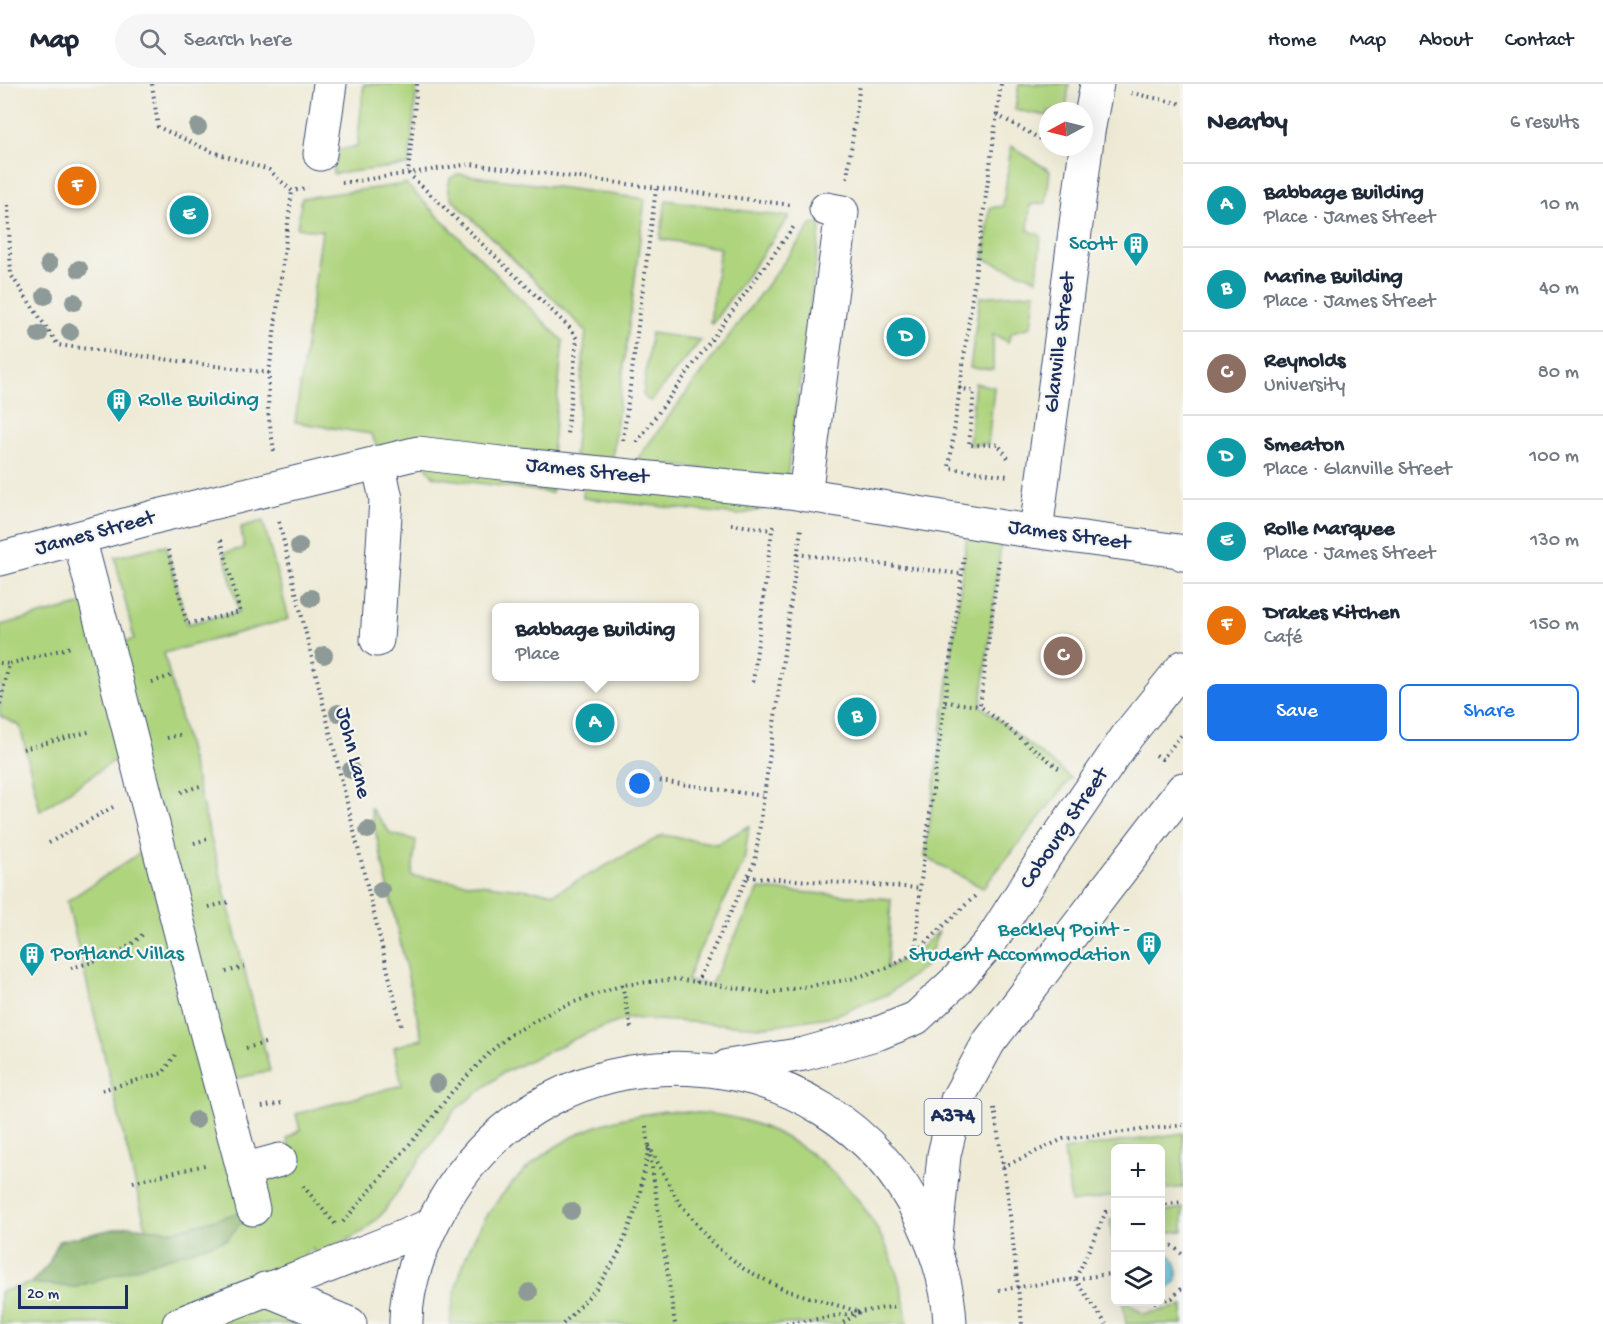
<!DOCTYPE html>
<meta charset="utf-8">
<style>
body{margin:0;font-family:"Gochi Hand",sans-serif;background:#f6f6f7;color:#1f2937}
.controls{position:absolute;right:18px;bottom:18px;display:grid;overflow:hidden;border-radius:9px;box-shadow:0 6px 24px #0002}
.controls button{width:54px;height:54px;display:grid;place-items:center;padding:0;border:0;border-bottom:2px solid #e0e1e3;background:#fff;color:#1f2937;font:30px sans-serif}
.compass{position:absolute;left:1039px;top:18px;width:54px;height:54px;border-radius:50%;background:#fff;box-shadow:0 6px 24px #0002;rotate:263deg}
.scale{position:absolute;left:18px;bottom:15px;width:110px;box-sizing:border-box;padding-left:6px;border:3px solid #1b2f5e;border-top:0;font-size:16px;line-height:21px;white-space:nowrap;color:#1b2f5e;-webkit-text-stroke:4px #f6f6f2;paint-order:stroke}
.you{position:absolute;left:640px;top:700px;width:21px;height:21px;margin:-15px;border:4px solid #fff;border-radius:50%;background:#1a73e8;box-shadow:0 0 0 9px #1a73e833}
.badge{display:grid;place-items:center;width:39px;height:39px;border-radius:50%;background:#1a73e8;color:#fff;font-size:20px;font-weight:700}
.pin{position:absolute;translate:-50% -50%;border:3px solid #fff;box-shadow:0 2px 6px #0006}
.popup{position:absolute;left:492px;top:519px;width:207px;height:78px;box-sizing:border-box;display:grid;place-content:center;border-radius:9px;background:#fff;filter:drop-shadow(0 2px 4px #0005);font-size:20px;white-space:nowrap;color:#747a83}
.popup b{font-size:22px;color:#1f2937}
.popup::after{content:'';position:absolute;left:50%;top:100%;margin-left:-12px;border:12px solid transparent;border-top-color:#fff}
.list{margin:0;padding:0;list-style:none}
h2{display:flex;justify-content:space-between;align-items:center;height:78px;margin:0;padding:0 24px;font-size:26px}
h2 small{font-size:20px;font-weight:400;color:#747a83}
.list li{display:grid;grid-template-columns:39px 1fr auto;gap:18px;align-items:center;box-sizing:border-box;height:84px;padding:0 24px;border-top:2px solid #e0e1e3}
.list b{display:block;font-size:22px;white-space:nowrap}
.list p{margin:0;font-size:20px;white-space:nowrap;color:#747a83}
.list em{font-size:20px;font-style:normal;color:#747a83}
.actions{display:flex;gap:12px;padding:18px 24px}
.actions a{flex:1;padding:14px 0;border:2px solid #1a73e8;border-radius:9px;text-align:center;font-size:21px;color:#1a73e8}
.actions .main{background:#1a73e8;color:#fff}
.icon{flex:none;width:33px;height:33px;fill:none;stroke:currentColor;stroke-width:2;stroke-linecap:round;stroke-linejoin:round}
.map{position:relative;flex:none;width:1183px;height:1240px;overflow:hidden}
header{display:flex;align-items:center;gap:36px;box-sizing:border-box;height:84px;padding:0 30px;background:#fff;border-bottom:2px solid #e0e1e3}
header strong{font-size:28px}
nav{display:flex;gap:33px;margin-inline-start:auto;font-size:21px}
.search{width:420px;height:54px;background:#f6f6f7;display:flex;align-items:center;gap:15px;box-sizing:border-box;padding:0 21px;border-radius:33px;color:#747a83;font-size:22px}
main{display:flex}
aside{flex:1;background:#fff}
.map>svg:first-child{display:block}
.green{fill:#afd47e;stroke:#65826e;stroke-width:1.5}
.forest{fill:#8bb66d;stroke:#537266;stroke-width:1.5}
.water{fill:#59c0d6;stroke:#3a789a;stroke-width:1.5}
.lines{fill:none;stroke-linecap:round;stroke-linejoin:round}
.minor-casing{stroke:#3b4b70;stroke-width:35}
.major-casing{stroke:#3b4b70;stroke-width:35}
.path{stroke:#3b4b70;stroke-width:4;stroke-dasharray:1.5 4.5;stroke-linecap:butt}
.minor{stroke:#fff;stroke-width:33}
.major{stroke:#fff;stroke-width:33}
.tree{fill:#8e9a98}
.labels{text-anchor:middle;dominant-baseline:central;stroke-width:4.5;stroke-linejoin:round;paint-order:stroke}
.shield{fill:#f6f6f2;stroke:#5d6b8a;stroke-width:1.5}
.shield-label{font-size:21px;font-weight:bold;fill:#1b2f5e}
.culture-label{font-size:22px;fill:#0d838f;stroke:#f6f6f2;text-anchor:end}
.street-label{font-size:22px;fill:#1b2f5e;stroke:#f6f6f2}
</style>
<header>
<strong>Map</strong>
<div class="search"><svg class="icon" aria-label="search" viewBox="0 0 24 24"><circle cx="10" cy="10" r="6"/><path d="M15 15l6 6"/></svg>Search here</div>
<nav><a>Home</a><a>Map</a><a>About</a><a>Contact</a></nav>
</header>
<main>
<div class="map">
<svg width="1183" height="1240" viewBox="0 0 1183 1240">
<rect width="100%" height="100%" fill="#f6f6f2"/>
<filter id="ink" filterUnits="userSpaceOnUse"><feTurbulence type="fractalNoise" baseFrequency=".0167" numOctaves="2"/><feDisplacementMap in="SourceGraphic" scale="12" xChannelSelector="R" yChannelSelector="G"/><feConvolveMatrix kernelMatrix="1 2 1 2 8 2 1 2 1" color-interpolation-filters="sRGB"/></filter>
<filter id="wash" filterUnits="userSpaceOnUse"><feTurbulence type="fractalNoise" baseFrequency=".008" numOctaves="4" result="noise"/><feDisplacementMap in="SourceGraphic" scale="24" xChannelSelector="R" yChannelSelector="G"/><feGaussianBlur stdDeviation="1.35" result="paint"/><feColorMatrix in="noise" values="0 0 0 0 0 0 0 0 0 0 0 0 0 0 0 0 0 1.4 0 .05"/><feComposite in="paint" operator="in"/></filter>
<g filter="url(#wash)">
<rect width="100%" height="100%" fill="#eeead5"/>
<!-- green -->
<path class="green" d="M364 0H417L409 81 333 90 335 67 357 62Z
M1019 0H1069L1066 27H1048V32L1015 26Z
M1011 62 1050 87 1046 119 1030 121 1028 146 1041 152 1037 195 984 175 990 124 1003 122Z
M459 90 645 115 612 377 574 373 586 247 451 114 448 103 450 94Z
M406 100 563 257 552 370 377 363 371 350 295 338 322 147 297 144 302 114Z
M666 116 789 133 712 240 710 239 720 164 660 155Z
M813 139 821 140 787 393 637 378 638 374Z
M1035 209 1031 243 1012 248 1008 258 993 250V286L970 284 980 213Z
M651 249 701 256 651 317 646 315 643 311Z
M975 299 994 303 988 360 969 361Z
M421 376 554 391 552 409 434 393Z
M584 394 766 413 764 425 738 431 583 414Z
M969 436 1003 443 981 622 1071 694 983 804 925 773Z
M263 437 289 535 164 569 270 987 221 998 244 1085 290 1071 287 1054 300 1046 296 1030 402 1001 394 963 422 955 370 723 391 750 416 756 412 792 555 809 663 751 717 760 749 742 744 778 695 875 687 897 711 900 759 805 891 815 887 884 916 868 939 847 925 882 888 910 834 932 762 943 629 934 587 949 503 989 455 1026 382 1130 364 1147 316 1172 313 1164 266 1205 350 1240H0V1208L31 1199 76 1203 251 1126 173 1147 146 1144 67 817 158 757 134 663 40 727 20 642 0 632V541L96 517 108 563 134 555 115 473 166 461 187 540 239 528 224 469 244 464 241 443Z
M665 1027C692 1028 719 1029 746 1037 834 1063 900 1150 907 1240H450C458 1157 507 1082 585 1047 610 1035 638 1031 665 1027Z
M1183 1049V1103L1161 1106 1160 1064H1116L1115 1112 1071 1119 1064 1066Z
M1183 1124V1147L1161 1149V1128Z
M1115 1135 1116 1171 1114 1173 1110 1136Z
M1123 1218H1128L1143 1230 1183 1222V1240H1126Z"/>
<!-- forest -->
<path class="forest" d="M253 1125 227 1155 76 1203 31 1199 48 1181 59 1157 128 1142 173 1147Z"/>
<!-- water -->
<path class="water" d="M1161 1167C1183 1173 1183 1203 1161 1207Z"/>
</g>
<g filter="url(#ink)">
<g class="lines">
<defs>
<path id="minor" d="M320 70 330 0
M805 411 842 128 826 125
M1036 447 1088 48 1097 0
M79 454C121 611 160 770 201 928 218 994 237 1059 253 1125
M0 475 158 432 418 369 492 378 790 408 1003 443 1179 467 1183 470
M377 556 386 415 378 378
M243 1086 280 1076
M265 1205 350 1240
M179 1240C263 1206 348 1176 431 1141"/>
<path id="major" d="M728 982 804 970 879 949 916 934 958 895 991 857 1044 774 1128 651 1183 583
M935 1161 944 1071 957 1016 989 958 1183 705
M406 1240C405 1199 425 1151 445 1116 552 932 830 943 922 1136 937 1168 949 1204 950 1240"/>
</defs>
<!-- minor casing -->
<use href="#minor" class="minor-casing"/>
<!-- major casing -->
<use href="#major" class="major-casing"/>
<!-- path -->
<path class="path" d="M152 0 158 43 210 67 269 86 292 107 308 104
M417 0 408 89 571 245 577 255 567 350
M1001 0 949 384 1009 392
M1131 9 1183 20
M997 31 1048 59
M847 94 860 0
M342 99 471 80 792 121
M8 121 11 191 58 261 269 289
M959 304 974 307 969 361 998 360 1010 377
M623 356 656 105
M637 358 795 141
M274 367 268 328 269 289 292 107
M279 438 401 941
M731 440 772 446
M168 466 187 540 240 528 220 452
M797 470 961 490
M999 476 980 622 1062 687
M0 579 9 580
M152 598 174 591
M753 598 772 446 774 442
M945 618 980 622
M0 620 9 580 71 563
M167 654 183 650
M23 665 92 647
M1156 671 1162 675 1183 649
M660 697 764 712
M181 708 203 701
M49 759 113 723
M194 759 211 754
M748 793 920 804
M209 823 229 818
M916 867 920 804 964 473
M71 884C97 877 124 870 143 850
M226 888 244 883
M697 899 755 777 801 445
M622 901 631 944
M246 964 265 959
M102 1006 163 989 175 971
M262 1023 282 1019
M994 1024 1008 1113 1022 1240
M646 1042 675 1240
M649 1062 678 1117 713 1160 744 1185 785 1206 860 1228 841 1240
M1003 1083 1063 1055 1183 1041
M133 1098 205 1081
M303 1102 337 1142
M1160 1121 1183 1118
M343 1138 433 1033 451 1009 491 967 510 951 558 924 622 901 676 895 769 909 851 895 887 884 916 868 975 812
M1160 1157 1173 1162 1183 1171
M1076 1194 1106 1128 1116 1127
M1075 1195 1106 1240
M999 1206 1116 1189
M1160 1217 1172 1214 1183 1203
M1154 1218H1157
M563 1240 595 1206 618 1171 637 1123 649 1063
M786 1240 897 1222"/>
<!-- minor -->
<use href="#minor" class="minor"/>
<!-- major -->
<use href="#major" class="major"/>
</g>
<!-- trees -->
<g class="tree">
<circle cx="198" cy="43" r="9"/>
<circle cx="49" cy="180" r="9"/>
<circle cx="79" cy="185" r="9"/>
<circle cx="45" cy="212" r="9"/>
<circle cx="74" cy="218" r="9"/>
<circle cx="70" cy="248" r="9"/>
<circle cx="39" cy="250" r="9"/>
<circle cx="299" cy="462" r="9"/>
<circle cx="311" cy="514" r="9"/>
<circle cx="324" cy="571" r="9"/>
<circle cx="338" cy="629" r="9"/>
<circle cx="351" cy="686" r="9"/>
<circle cx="368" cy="746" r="9"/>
<circle cx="381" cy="806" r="9"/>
<circle cx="437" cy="999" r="9"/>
<circle cx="196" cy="1036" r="9"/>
<circle cx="571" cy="1127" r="9"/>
<circle cx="529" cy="1208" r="9"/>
</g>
</g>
<!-- icons -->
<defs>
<symbol id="building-pin" viewBox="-11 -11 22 30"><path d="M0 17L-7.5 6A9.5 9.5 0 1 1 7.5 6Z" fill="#0f9aa8" stroke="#f6f6f2"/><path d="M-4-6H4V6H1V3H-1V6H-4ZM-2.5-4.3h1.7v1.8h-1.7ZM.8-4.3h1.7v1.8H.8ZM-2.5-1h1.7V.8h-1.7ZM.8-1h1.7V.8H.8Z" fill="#fff"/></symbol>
</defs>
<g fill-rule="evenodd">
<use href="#building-pin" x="1121" y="146" width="30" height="40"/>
<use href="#building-pin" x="104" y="302" width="30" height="40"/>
<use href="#building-pin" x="1134" y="845" width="30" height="40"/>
<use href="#building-pin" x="17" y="856" width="30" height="40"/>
</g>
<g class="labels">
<!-- shield labels -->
<rect class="shield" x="924.5" y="1015" width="57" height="36" rx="4.5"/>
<g class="shield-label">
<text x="953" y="1033">A374</text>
</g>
<!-- culture labels -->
<g class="culture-label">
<text x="1116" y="161">Scott</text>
<text x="138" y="317" text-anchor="start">Rolle Building</text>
<text x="1130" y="847">Beckley Point -<tspan x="1130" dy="25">Student Accommodation</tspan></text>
<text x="51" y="871" text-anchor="start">Portland Villas</text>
</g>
<!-- street labels -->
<g class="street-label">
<text transform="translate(1061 259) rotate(-83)">Glanville Street</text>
<text transform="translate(587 388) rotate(6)">James Street</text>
<text transform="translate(95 450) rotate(-15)">James Street</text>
<text transform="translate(1069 452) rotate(8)">James Street</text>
<text transform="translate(352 669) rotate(76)">John Lane</text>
<text transform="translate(1065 745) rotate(-56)">Cobourg Street</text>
</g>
</g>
</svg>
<div class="controls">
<button>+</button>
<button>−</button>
<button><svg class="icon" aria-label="layers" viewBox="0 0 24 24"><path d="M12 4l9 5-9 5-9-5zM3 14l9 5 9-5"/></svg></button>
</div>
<svg class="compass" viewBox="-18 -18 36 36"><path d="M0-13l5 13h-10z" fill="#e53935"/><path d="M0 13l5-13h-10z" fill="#747a83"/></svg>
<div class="scale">20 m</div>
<div class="you"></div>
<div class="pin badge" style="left:595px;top:639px;background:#0f9aa8">A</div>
<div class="popup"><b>Babbage Building</b>Place</div>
<div class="pin badge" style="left:857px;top:633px;background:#0f9aa8">B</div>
<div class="pin badge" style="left:1063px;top:572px;background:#8d6e63">C</div>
<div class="pin badge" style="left:906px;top:253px;background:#0f9aa8">D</div>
<div class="pin badge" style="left:189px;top:131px;background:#0f9aa8">E</div>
<div class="pin badge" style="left:77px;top:102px;background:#e8710a">F</div>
</div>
<aside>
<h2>Nearby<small>6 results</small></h2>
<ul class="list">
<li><span class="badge" style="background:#0f9aa8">A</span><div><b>Babbage Building</b><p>Place · James Street</p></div><em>10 m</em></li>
<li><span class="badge" style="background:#0f9aa8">B</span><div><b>Marine Building</b><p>Place · James Street</p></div><em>40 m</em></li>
<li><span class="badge" style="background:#8d6e63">C</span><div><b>Reynolds</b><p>University</p></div><em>80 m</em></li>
<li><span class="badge" style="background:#0f9aa8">D</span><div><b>Smeaton</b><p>Place · Glanville Street</p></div><em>100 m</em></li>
<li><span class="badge" style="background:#0f9aa8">E</span><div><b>Rolle Marquee</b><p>Place · James Street</p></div><em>130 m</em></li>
<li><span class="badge" style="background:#e8710a">F</span><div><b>Drakes Kitchen</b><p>Café</p></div><em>150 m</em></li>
</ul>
<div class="actions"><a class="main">Save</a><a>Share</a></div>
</aside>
</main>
